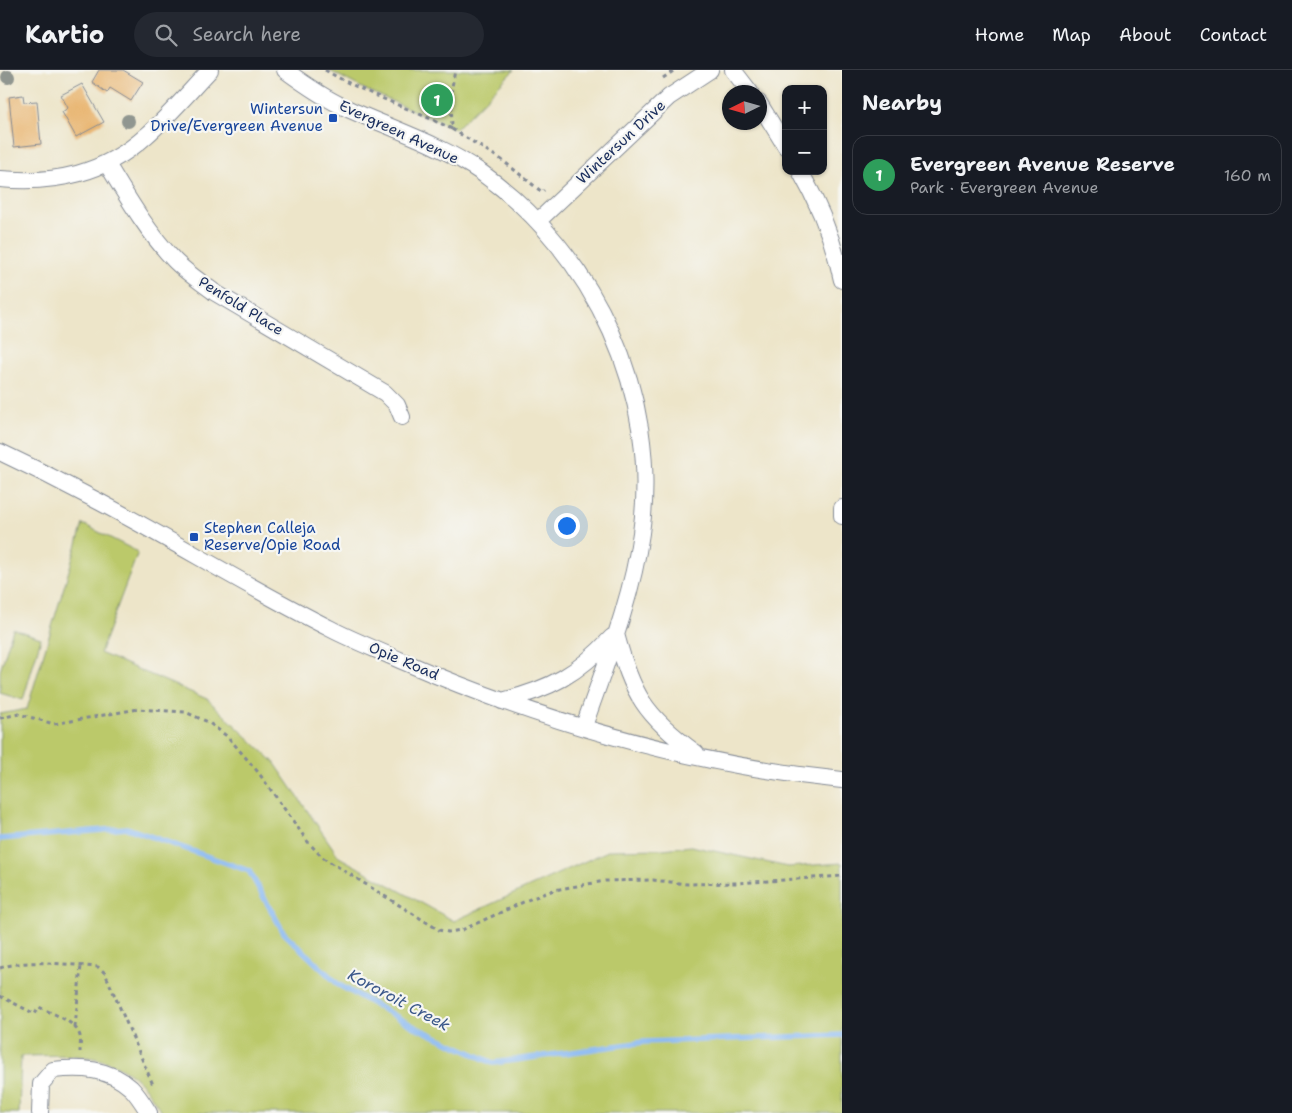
<!DOCTYPE html>
<meta charset="utf-8">
<style>
body{margin:0;font-family:"Shantell Sans",sans-serif;background:#242831;color:#f1f3f6}
.controls{position:absolute;right:15px;top:15px;display:grid;overflow:hidden;border-radius:10px;box-shadow:0 1px 4px #0004}
.controls button{width:45px;height:45px;display:grid;place-items:center;padding:0;border:0;border-bottom:1px solid #363941;background:#171b24;color:#f1f3f6;font:25px sans-serif}
.compass{position:absolute;left:722px;top:15px;width:45px;height:45px;border-radius:50%;background:#171b24;box-shadow:0 1px 4px #0004;rotate:265deg}
.you{position:absolute;left:566px;top:455px;width:18px;height:18px;margin:-12px;border:4px solid #fff;border-radius:50%;background:#1a73e8;box-shadow:0 0 0 8px #1a73e833}
.badge{display:grid;place-items:center;width:32px;height:32px;border-radius:50%;background:#b45309;color:#fff;font-size:16px;font-weight:700}
.pin{position:absolute;translate:-50% -50%;border:2px solid #fff;box-shadow:0 1px 5px #0006}
.list{margin:0;padding:0;list-style:none}
h2{display:flex;justify-content:space-between;align-items:center;height:65px;margin:0;padding:0 20px;font-size:21px}
h2 small{font-size:16px;font-weight:400;color:#9ea1a6}
.list li{display:grid;grid-template-columns:32px 1fr auto;gap:15px;align-items:center;box-sizing:border-box;height:80px;margin:0 10px 10px;padding:0 10px;border:1px solid #363941;border-radius:15px}
.list b{display:block;font-size:19px;white-space:nowrap}
.list p{margin:0;font-size:16px;white-space:nowrap;color:#9ea1a6}
.list em{font-size:16px;font-style:normal;color:#9ea1a6}
.icon{flex:none;width:28px;height:28px;fill:none;stroke:currentColor;stroke-width:2;stroke-linecap:round;stroke-linejoin:round}
.map{position:relative;flex:none;width:842px;height:1043px;overflow:hidden}
header{display:flex;align-items:center;gap:30px;box-sizing:border-box;height:70px;padding:0 25px;background:#171b24;border-bottom:1px solid #363941}
header strong{font-size:24px}
nav{display:flex;gap:28px;margin-inline-start:auto;font-size:18px}
.search{width:350px;height:45px;background:#242831;display:flex;align-items:center;gap:12px;box-sizing:border-box;padding:0 18px;border-radius:28px;color:#9ea1a6;font-size:19px}
main{display:flex}
aside{flex:1;background:#171b24}
.map>svg:first-child{display:block}
.green{fill:#bbc96b;stroke:#6b7c64}
.lines{fill:none;stroke-linecap:round;stroke-linejoin:round}
.stream{stroke:#86b7f2;stroke-width:5.5}
.building{fill:#e9b775}
.minor-casing{stroke:#848a94;stroke-width:18}
.path{stroke:#848a94;stroke-width:3;stroke-dasharray:4 4;stroke-linecap:butt}
.minor{stroke:#fff;stroke-width:16}
.tree{fill:#909690}
.transit-dot{fill:#1a4fb4;stroke:#f6f6f2;stroke-width:2}
.labels{text-anchor:middle;dominant-baseline:central;stroke-width:4.5;stroke-linejoin:round;paint-order:stroke}
.transit-label{font-size:15px;fill:#164399;stroke:#f6f6f2;text-anchor:end}
.street-label{font-size:15px;fill:#1b2f5e;stroke:#f6f6f2}
.water-label{font-size:16px;font-style:italic;fill:#3b588a;stroke:#f6f6f2}
</style>
<header>
<strong>Kartio</strong>
<div class="search"><svg class="icon" aria-label="search" viewBox="0 0 24 24"><circle cx="10" cy="10" r="6"/><path d="M15 15l6 6"/></svg>Search here</div>
<nav><a>Home</a><a>Map</a><a>About</a><a>Contact</a></nav>
</header>
<main>
<div class="map">
<svg width="842" height="1043" viewBox="0 0 842 1043">
<rect width="100%" height="100%" fill="#f6f6f2"/>
<filter id="ink" filterUnits="userSpaceOnUse"><feTurbulence type="fractalNoise" baseFrequency=".02" numOctaves="2"/><feDisplacementMap in="SourceGraphic" scale="10" xChannelSelector="R" yChannelSelector="G"/><feConvolveMatrix kernelMatrix="1 2 1 2 8 2 1 2 1" color-interpolation-filters="sRGB"/></filter>
<filter id="wash" filterUnits="userSpaceOnUse"><feTurbulence type="fractalNoise" baseFrequency=".0096" numOctaves="4" result="noise"/><feDisplacementMap in="SourceGraphic" scale="20" xChannelSelector="R" yChannelSelector="G"/><feGaussianBlur stdDeviation="1.12" result="paint"/><feColorMatrix in="noise" values="0 0 0 0 0 0 0 0 0 0 0 0 0 0 0 0 0 1.4 0 .05"/><feComposite in="paint" operator="in"/></filter>
<g filter="url(#wash)">
<rect width="100%" height="100%" fill="#ede5c9"/>
<!-- green -->
<path class="green" d="M328 0H514L456 59 366 20Z
M83 454 138 482 100 583 207 629 274 692 339 787 454 851 610 780 663 779 691 776 788 797 842 793V1043H163C155 1033 149 1021 140 1012 106 979 64 986 21 986L19 1043H0V644L27 639Z
M13 559 41 568 23 630 0 623V601Z"/>
<g class="lines">
<!-- stream -->
<path class="stream" d="M0 769 127 758 249 801 284 863 339 915 415 957 493 993 644 972 842 965"/>
</g>
<g id="blocks">
<!-- building -->
<path class="building" d="M99 0H123L143 12 131 31 110 18 107 23 92 12Z
M82 14 104 52 76 67 62 42 68 38 61 25Z
M23 25 24 32 37 31 41 74 14 77 9 27Z"/>
</g>
</g>
<g filter="url(#ink)">
<use href="#blocks" fill-opacity="0" stroke="#848a94" stroke-width="1"/>
<g class="lines">
<defs>
<path id="minor" d="M285 0C304 14 324 28 346 38 392 59 439 73 482 103 594 183 661 325 641 463 632 529 606 593 584 656
M733 0 750 22
M759 33 786 77
M107 94C127 127 148 163 175 191 187 203 201 212 214 222L385 323 397 335 402 347
M800 101C819 134 834 173 842 210
M0 109C55 114 104 104 146 66 169 46 189 22 210 0
M538 151 669 27 710 0
M0 382C30 396 60 411 90 427 171 469 249 518 331 559 354 571 378 580 402 591 541 651 691 695 842 710
M842 438V446
M616 564C632 624 645 646 696 683
M502 631C550 619 578 604 612 567
M40 1043 41 1014 53 1000C81 997 109 998 131 1018 138 1025 144 1035 149 1043"/>
</defs>
<!-- minor casing -->
<use href="#minor" class="minor-casing"/>
<!-- path -->
<path class="path" d="M325 0C365 24 410 38 452 59L451 23 455 0
M663 8 675 0
M452 59 502 90 542 122 544 120
M0 648 19 644 54 654 138 639 185 642 208 652 228 667 258 702 308 772 322 787 439 860 448 862 462 860 530 829 554 820 605 811 653 810 687 814 738 813 842 806
M0 898C30 888 67 895 98 897L105 903 154 1017
M0 926 35 944 39 937C52 944 75 950 80 966 81 971 80 977 80 982
M75 957 81 896"/>
<!-- minor -->
<use href="#minor" class="minor"/>
</g>
<!-- trees -->
<g class="tree">
<circle cx="8" cy="7" r="7"/>
<circle cx="128" cy="51" r="7"/>
</g>
</g>
<!-- markers -->
<g class="transit-dot">
<rect x="328" y="43" width="10" height="10" rx="2.5"/>
<rect x="189" y="462" width="10" height="10" rx="2.5"/>
</g>
<g class="labels">
<!-- transit labels -->
<g class="transit-label">
<text x="323" y="39">Wintersun<tspan x="323" dy="17">Drive/Evergreen Avenue</tspan></text>
<text x="204" y="458" text-anchor="start">Stephen Calleja<tspan x="204" dy="17">Reserve/Opie Road</tspan></text>
</g>
<!-- street labels -->
<g class="street-label">
<text transform="translate(399 62) rotate(25)">Evergreen Avenue</text>
<text transform="translate(621 72) rotate(-43)">Wintersun Drive</text>
<text transform="translate(241 236) rotate(32)">Penfold Place</text>
<text transform="translate(404 591) rotate(23)">Opie Road</text>
</g>
<!-- water labels -->
<g class="water-label">
<text transform="translate(399 930) rotate(28)">Kororoit Creek</text>
</g>
</g>
</svg>
<div class="controls">
<button>+</button>
<button>−</button>
</div>
<svg class="compass" viewBox="-18 -18 36 36"><path d="M0-13l5 13h-10z" fill="#e53935"/><path d="M0 13l5-13h-10z" fill="#9ea1a6"/></svg>
<div class="you"></div>
<div class="pin badge" style="left:437px;top:30px;background:#2e9e5b">1</div>
</div>
<aside>
<h2>Nearby<small></small></h2>
<ul class="list">
<li><span class="badge" style="background:#2e9e5b">1</span><div><b>Evergreen Avenue Reserve</b><p>Park · Evergreen Avenue</p></div><em>160 m</em></li>
</ul>
</aside>
</main>
